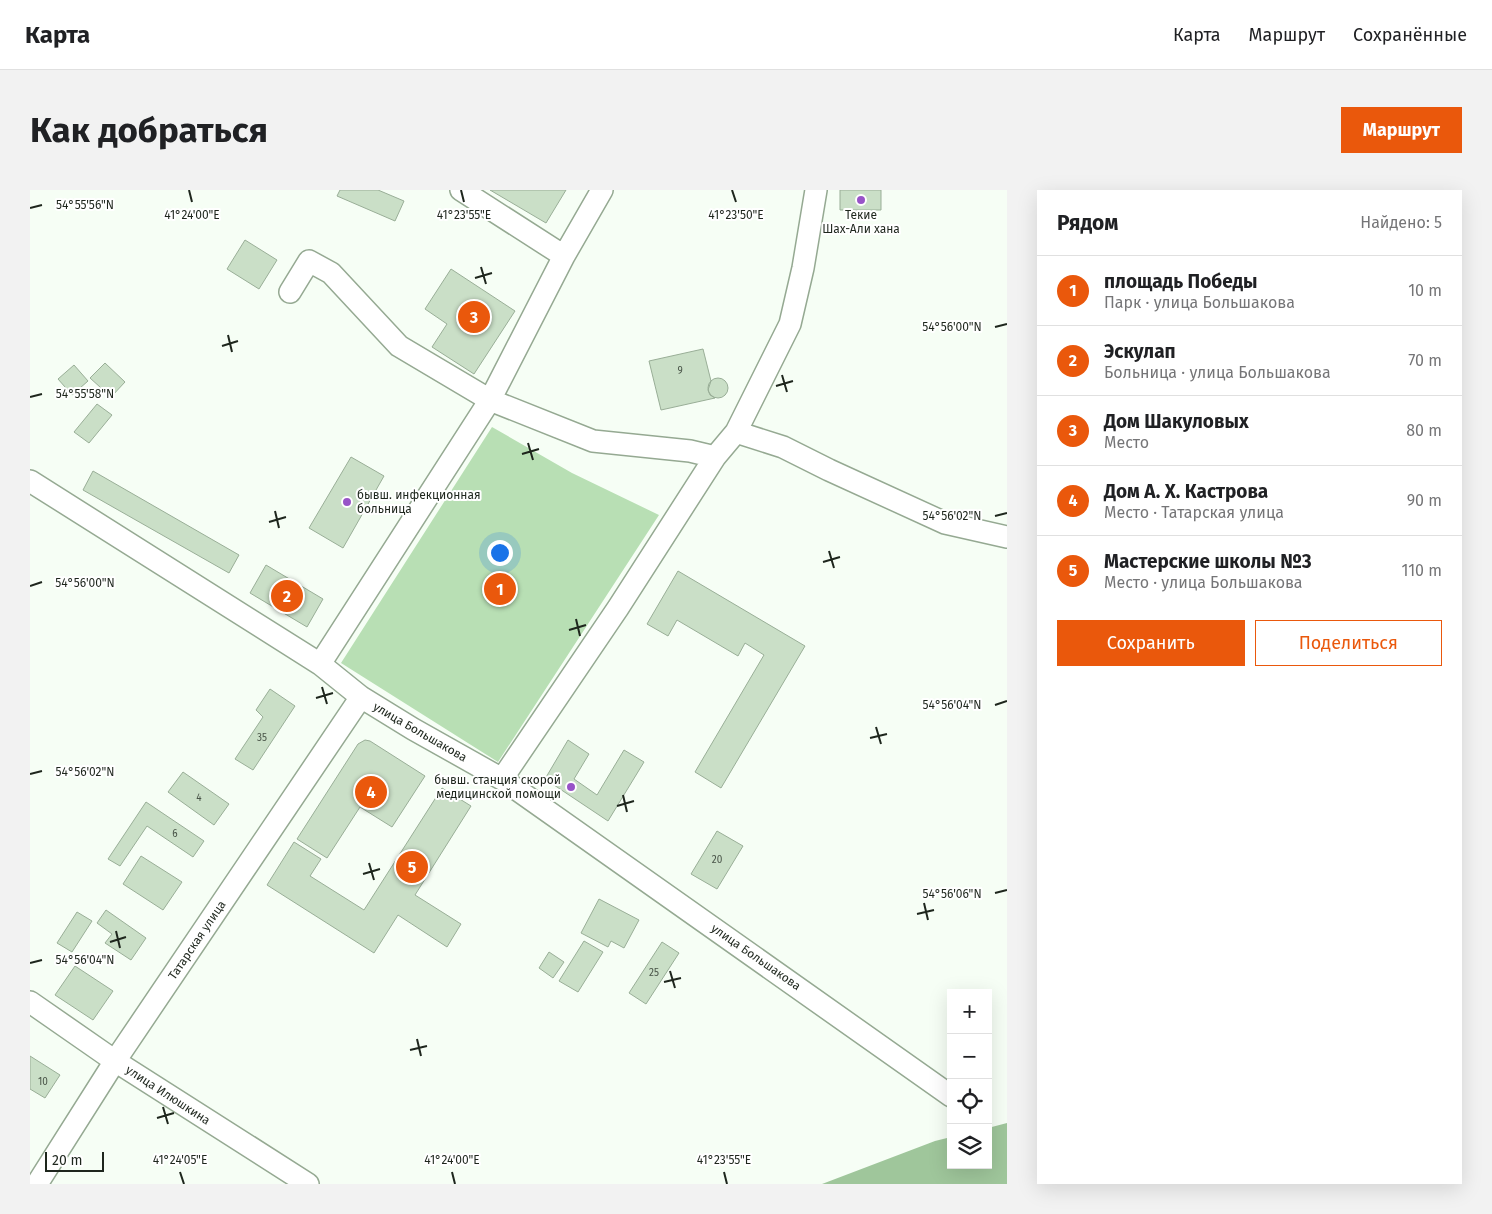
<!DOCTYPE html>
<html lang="ru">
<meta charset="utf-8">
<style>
body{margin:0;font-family:"Fira Sans",sans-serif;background:#f2f2f2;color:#202124}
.controls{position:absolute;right:15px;bottom:15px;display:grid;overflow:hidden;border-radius:0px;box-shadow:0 5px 20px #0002}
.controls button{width:45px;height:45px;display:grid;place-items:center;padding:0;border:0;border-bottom:1px solid #e0e0e0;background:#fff;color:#202124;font:25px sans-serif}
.scale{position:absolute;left:15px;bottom:12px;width:59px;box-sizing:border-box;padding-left:5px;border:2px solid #1e261d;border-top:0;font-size:14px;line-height:18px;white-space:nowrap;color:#1e261d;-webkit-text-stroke:4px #fff;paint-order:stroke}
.you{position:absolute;left:469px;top:362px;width:18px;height:18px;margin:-12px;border:4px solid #fff;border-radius:50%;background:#1a73e8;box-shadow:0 0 0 8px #1a73e833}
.badge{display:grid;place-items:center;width:32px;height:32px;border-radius:50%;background:#ea580c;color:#fff;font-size:16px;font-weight:700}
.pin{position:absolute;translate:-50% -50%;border:2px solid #fff;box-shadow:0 1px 5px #0006}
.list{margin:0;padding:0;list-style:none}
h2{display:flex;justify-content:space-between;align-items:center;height:65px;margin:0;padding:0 20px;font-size:21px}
h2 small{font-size:16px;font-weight:400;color:#757577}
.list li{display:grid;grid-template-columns:32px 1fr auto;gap:15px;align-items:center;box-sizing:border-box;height:70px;padding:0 20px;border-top:1px solid #e0e0e0}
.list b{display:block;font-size:19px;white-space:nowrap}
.list p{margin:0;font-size:16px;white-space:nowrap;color:#757577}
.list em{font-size:16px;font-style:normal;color:#757577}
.actions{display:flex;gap:10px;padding:15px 20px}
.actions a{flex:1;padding:11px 0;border:1px solid #ea580c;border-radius:0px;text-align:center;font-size:18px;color:#ea580c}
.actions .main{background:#ea580c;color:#fff}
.icon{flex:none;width:28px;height:28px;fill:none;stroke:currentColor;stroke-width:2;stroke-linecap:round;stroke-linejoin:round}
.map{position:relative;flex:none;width:977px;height:994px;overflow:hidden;border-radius:0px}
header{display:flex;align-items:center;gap:30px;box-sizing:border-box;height:70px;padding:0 25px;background:#fff;border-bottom:1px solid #e0e0e0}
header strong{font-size:24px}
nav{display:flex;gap:28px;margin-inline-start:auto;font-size:18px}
.intro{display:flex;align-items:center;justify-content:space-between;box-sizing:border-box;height:120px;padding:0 30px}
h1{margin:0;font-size:35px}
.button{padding:12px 22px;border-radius:0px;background:#ea580c;color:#fff;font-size:18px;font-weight:700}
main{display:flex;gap:30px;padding:0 30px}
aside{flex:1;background:#fff;border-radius:0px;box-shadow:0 5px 20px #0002}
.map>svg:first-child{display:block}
.green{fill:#b8dfb4}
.forest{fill:#9fc69b}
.building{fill:#cadfc7;stroke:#99ae97}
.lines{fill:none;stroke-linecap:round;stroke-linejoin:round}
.minor-casing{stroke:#95a992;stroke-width:24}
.minor{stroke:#fff;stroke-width:21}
.ticks{fill:none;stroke:#1e261d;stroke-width:2}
.poi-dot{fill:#9853c8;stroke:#fff;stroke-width:2}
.labels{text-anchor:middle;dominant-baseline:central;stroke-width:4;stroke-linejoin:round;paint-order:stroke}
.number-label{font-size:10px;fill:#495448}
.poi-label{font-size:12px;fill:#1e261d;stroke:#fff}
.street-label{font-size:12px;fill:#1e261d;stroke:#fff}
.ticks-label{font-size:12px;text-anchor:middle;fill:#1e261d;stroke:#fff;stroke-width:4;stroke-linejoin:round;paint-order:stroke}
</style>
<header>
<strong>Карта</strong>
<nav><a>Карта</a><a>Маршрут</a><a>Сохранённые</a></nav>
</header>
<div class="intro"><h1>Как добраться</h1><a class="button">Маршрут</a></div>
<main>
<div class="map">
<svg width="977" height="994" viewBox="0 0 977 994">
<rect width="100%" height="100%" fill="#f6fef5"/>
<!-- green -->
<path class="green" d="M462 237 542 283 629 325 468 572 311 473Z"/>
<!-- forest -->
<path class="forest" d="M977 933V994H792L905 951 921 947V975H958V938Z"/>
<!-- building -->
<path class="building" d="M310 0H348L374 11 365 31 307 6Z
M460 0H536L516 33Z
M810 0H851V20H810Z
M215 50 247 70 229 99 197 79Z
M421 79 485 121 444 184 402 157 417 134 395 119Z
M673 159 681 191 678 200 680 205 685 208 631 220 619 171Z
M75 173 95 192 81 207 60 188Z
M44 175 58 191 42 205 28 189Z
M678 198a10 10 0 1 1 20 0a10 10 0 1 1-20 0Z
M67 214 82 225 59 253 44 242Z
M321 267 354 286 313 358 279 338Z
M63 281 209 365 199 383 53 300Z
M236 375 293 409 277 437 220 403Z
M648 381 775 456 691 598 665 582 734 465 715 453 708 466 647 430 638 446 617 434Z
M240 499 265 516 223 580 205 569 233 527 226 520Z
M335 550 340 551 395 586 362 637 330 617 297 668 267 649 328 554Z
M538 550 559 564 544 589 567 605 594 560 614 572 578 631 515 589Z
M153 582 199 614 184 635 138 602Z
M412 598 441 616 385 705 431 734 417 757 368 725 344 763 237 695 264 652 291 669 280 686 334 720Z
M116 612 174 651 163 667 117 636 90 676 78 669Z
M687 641 713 656 687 699 661 684Z
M111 666 152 692 133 720 93 694Z
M569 709 609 730 594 758 581 751 578 757 551 743Z
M76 720 116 748 101 770 75 753 82 744 67 733Z
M47 722 62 731 42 762 27 753Z
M554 751 573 762 548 802 529 791Z
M632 752 649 763 616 814 599 803Z
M519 762 534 772 523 788 509 778Z
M45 776 83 801 63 830 25 805Z
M0 866 30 885 15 908 0 899Z"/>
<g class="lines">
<defs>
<path id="minor" d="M431 0 534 66
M260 102 279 71 301 83 369 156 460 210 563 251 660 261 685 267
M706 242 753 257 799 280 915 333 977 347
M0 291 290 474 331 507 383 539 472 589 921 906
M290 474 460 210 534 66 572 0
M472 589 588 418 685 267 706 242 760 134 773 78 786 0
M0 812 85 871 278 994
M7 994 85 871 331 507"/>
</defs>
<!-- minor casing -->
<use href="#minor" class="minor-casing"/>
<!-- minor -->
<use href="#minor" class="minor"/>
</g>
<!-- ticks -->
<path class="ticks" d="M159 0 162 12M431 0 434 12M702 0 706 12M0 18 12 15M451 77 456 94M445 88 462 83M965 137 977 134M198 145 202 162M192 156 208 151M752 185 757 202M746 196 763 191M0 207 12 204M498 253 503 270M492 264 509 259M245 321 249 338M965 326 977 323M239 332 256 327M799 361 804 378M793 372 810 367M0 396 12 392M546 429 550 446M539 440 556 435M292 497 297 514M286 508 303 503M965 515 977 511M846 537 851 554M840 548 857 544M0 584 12 581M593 605 597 622M587 616 604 611M339 673 344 690M333 684 350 679M965 703 977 700M894 713 898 730M887 724 904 720M86 741 90 758M80 752 96 747M0 773 12 770M640 781 645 798M634 792 651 788M387 849 391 866M380 860 397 856M133 917 138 934M127 928 144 923M150 982 154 994M422 982 425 994M694 982 697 994"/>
<!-- markers -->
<g class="poi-dot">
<circle cx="831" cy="10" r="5"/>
<circle cx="317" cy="312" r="5"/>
<circle cx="541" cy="597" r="5"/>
</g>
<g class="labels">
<!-- number labels -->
<g class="number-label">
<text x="650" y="181">9</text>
<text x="232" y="548">35</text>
<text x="169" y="608">4</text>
<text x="145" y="644">6</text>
<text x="687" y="670">20</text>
<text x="624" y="783">25</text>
<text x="13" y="892">10</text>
</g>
<!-- poi labels -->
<g class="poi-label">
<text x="831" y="25">Текие<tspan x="831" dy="14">Шах-Али хана</tspan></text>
<text x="327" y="305" text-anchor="start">бывш. инфекционная<tspan x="327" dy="14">больница</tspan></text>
<text x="531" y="590" text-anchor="end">бывш. станция скорой<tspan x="531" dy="14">медицинской помощи</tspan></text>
</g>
<!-- street labels -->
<g class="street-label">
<text transform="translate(390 542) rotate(30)">улица Большакова</text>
<text transform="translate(167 750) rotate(-56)">Татарская улица</text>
<text transform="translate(726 767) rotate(35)">улица Большакова</text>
<text transform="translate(138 905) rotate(33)">улица Илюшкина</text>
</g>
</g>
<g class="ticks-label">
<text x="55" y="19">54°55'56"N</text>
<text x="162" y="29">41°24'00"E</text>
<text x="434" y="29">41°23'55"E</text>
<text x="706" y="29">41°23'50"E</text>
<text x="922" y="141">54°56'00"N</text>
<text x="55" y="208">54°55'58"N</text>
<text x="922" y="330">54°56'02"N</text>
<text x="55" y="397">54°56'00"N</text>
<text x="922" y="519">54°56'04"N</text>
<text x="55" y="586">54°56'02"N</text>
<text x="922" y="708">54°56'06"N</text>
<text x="55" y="774">54°56'04"N</text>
<text x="150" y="974">41°24'05"E</text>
<text x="422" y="974">41°24'00"E</text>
<text x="694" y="974">41°23'55"E</text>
</g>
</svg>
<div class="controls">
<button>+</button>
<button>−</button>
<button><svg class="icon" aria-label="locate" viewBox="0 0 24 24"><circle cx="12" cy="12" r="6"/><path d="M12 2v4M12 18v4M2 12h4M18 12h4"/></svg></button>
<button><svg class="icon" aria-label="layers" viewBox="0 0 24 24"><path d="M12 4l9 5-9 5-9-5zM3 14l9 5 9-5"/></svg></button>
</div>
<div class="scale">20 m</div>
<div class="you"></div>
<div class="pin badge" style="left:470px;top:399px">1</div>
<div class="pin badge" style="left:257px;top:406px">2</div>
<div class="pin badge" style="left:444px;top:127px">3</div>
<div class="pin badge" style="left:341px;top:602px">4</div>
<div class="pin badge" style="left:382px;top:677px">5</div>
</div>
<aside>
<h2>Рядом<small>Найдено: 5</small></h2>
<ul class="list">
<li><span class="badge">1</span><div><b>площадь Победы</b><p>Парк · улица Большакова</p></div><em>10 m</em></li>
<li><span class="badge">2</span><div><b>Эскулап</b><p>Больница · улица Большакова</p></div><em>70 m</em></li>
<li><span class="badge">3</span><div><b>Дом Шакуловых</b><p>Место</p></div><em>80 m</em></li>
<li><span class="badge">4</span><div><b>Дом А. Х. Кастрова</b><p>Место · Татарская улица</p></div><em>90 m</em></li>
<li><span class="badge">5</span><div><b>Мастерские школы №3</b><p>Место · улица Большакова</p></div><em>110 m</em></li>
</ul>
<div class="actions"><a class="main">Сохранить</a><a>Поделиться</a></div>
</aside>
</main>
